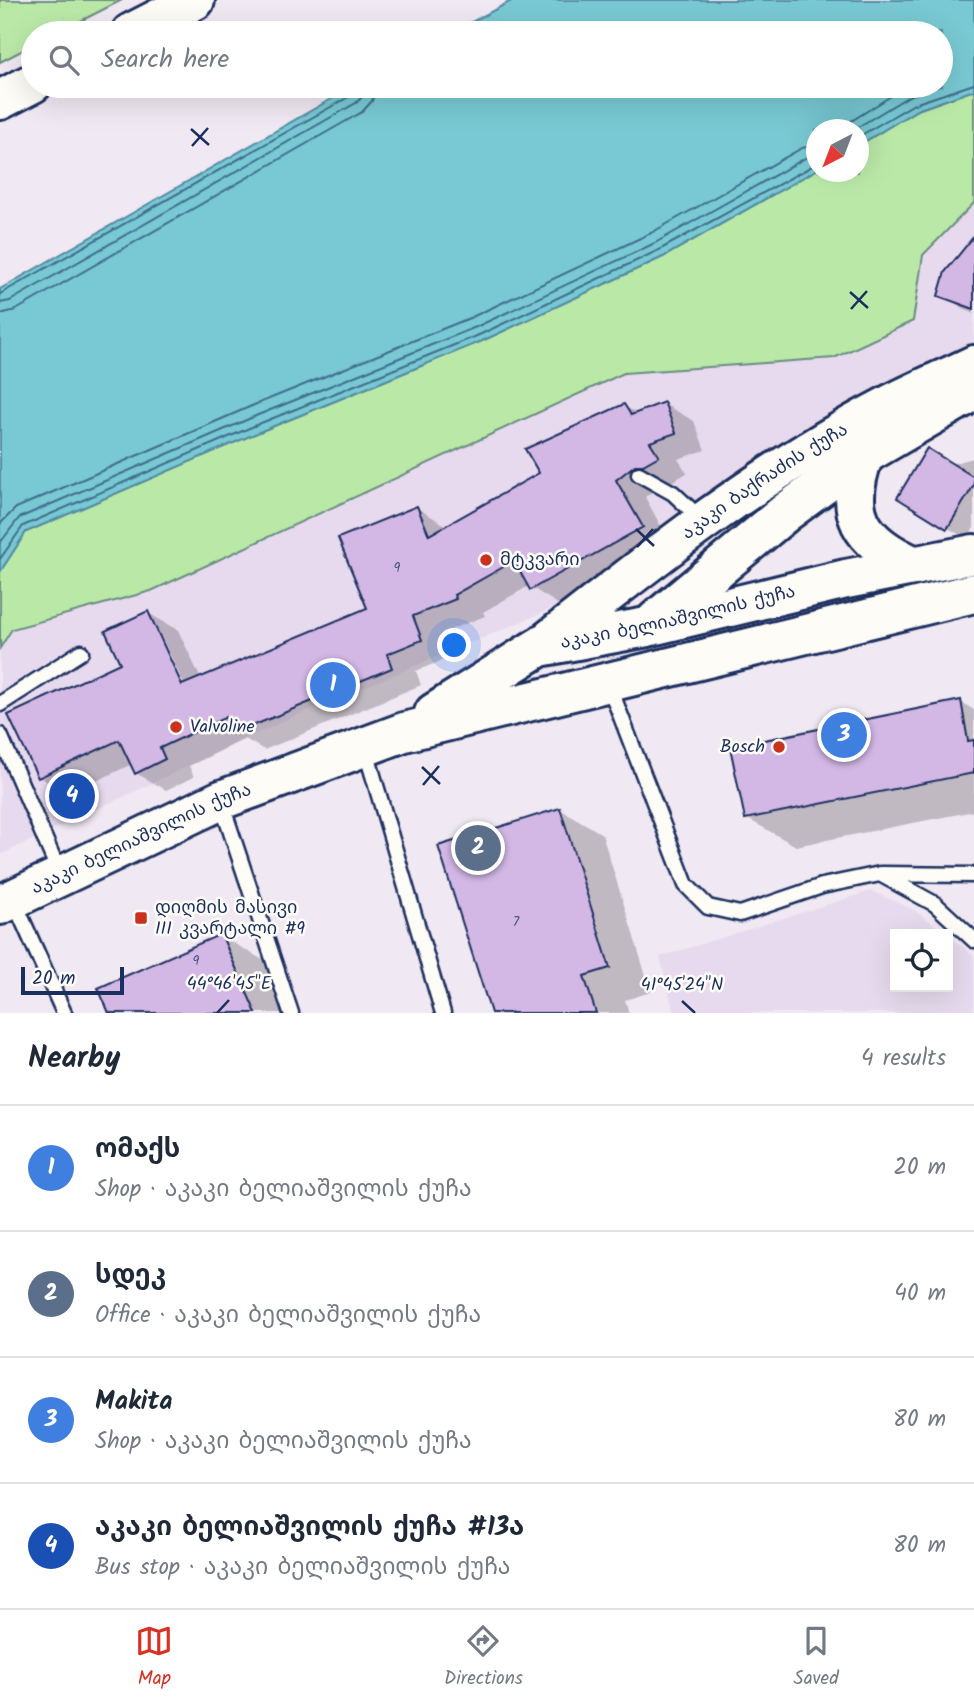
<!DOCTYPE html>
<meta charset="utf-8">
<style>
body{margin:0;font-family:Kalam,"Noto Sans Georgian",sans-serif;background:#f2f2f3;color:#1f2937}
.controls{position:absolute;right:21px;bottom:21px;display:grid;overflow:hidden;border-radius:0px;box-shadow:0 7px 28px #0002}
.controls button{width:63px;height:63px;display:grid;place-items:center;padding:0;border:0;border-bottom:2px solid #e0e1e3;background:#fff;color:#1f2937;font:35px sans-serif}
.compass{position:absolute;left:806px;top:119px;width:63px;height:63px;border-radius:50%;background:#fff;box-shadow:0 7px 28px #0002;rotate:222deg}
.scale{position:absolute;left:21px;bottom:18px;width:103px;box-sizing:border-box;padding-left:7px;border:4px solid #1b2f5e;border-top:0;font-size:19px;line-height:24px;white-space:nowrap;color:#1b2f5e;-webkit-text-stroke:5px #fdfcf7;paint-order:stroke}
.you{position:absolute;left:455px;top:646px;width:24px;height:24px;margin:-18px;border:5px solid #fff;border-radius:50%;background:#1a73e8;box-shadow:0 0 0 10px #1a73e833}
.badge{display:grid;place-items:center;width:46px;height:46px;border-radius:50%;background:#d93025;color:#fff;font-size:23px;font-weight:700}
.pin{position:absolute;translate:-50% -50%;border:4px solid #fff;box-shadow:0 2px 7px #0006}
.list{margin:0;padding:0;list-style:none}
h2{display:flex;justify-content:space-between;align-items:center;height:91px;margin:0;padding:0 28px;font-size:30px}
h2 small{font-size:23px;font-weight:400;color:#747a83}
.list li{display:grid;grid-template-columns:46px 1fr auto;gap:21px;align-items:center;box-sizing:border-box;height:126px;padding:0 28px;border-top:2px solid #e0e1e3}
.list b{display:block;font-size:26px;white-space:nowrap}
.list p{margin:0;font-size:23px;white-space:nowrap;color:#747a83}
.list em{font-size:23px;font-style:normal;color:#747a83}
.icon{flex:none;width:38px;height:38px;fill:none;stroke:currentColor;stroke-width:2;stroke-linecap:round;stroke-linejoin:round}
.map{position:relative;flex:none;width:974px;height:1013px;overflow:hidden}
.search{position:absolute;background:#fff;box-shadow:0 7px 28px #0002;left:21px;right:21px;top:21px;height:77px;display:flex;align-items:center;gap:18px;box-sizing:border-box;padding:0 24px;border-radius:38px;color:#747a83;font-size:26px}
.sheet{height:595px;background:#fff}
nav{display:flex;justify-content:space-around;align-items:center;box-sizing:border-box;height:98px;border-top:2px solid #e0e1e3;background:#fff;font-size:19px;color:#747a83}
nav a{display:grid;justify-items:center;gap:4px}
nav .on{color:#d93025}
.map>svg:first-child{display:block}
.built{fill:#e7daee}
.green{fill:#bae9a7;stroke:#6a8c82;stroke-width:2}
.water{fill:#78c9d3;stroke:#538ba4;stroke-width:2}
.shadow{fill:#0003;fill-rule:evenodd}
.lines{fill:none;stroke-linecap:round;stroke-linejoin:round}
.shore{stroke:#406d8d;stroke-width:2}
.building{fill:#d3b8e6;stroke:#1b2f5e;stroke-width:2}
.lane-casing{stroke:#1b2f5e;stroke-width:19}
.secondary-casing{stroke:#1b2f5e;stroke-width:44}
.primary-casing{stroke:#1b2f5e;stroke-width:44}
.lane{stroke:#fdfcf7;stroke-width:14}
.secondary{stroke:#fdfcf7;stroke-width:38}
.primary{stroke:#fdfcf7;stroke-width:38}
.ticks{fill:none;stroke:#1b2f5e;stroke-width:2.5}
.poi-dot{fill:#c8321e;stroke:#fdfcf7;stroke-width:2.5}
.labels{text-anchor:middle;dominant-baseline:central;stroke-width:5;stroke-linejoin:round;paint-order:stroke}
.number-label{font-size:14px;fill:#495180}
.street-label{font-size:18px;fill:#1b2f5e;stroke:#fdfcf7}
.poi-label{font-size:18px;fill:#1b2f5e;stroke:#fdfcf7;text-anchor:start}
.ticks-label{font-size:18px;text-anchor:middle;fill:#1b2f5e;stroke:#fdfcf7;stroke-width:5;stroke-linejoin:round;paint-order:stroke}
</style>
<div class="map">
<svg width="974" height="1013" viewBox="0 0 974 1013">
<rect width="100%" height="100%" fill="#f0e8f2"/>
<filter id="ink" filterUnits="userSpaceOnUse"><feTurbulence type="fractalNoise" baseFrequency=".0143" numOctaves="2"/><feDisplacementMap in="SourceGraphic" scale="14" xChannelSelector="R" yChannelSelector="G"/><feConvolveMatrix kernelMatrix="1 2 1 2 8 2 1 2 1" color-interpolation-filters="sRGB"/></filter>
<g filter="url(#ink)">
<!-- built -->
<path class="built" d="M974 203V346L837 408 561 605 288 719 0 855V648L12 629 151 591 624 373 834 358 913 321 923 255Z
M871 891 916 911 946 934H895V987H948V935L974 956V1013H674L660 957Z"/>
<!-- green -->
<path class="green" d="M0 0H122L57 33H33V45L0 62Z
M974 90V203L923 255 913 321 834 358 624 373 151 591 12 629 0 648V572L26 532 264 430 482 341 663 257 816 170 858 172 859 145 917 110Z"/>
<!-- water -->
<path class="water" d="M513 0H974V90L917 110 859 145 858 130H816V170L663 257 482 341 264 430 26 532 0 572V289L354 86H941V33H451Z"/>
<!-- shadow -->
<path class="shadow" d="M974 241V314L940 295Z
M664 404 694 421 705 450 678 459 687 473 673 481 665 482 645 497 671 545 561 606 529 586 483 612 485 616 442 633 451 657 416 671 421 685 264 750 245 739 189 766 194 777 166 790 136 773 132 764 69 794 39 777 122 664 148 613 178 630 201 679 370 609 417 508 447 526 541 474 624 406 638 414ZM158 636H161L188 692 185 694Z
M974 458V528L967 539 948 528 950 464Z
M961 702 974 710V811L796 846 746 818Z
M560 809 602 834 651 992 625 1000 629 1013H493Z
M221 936 263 960 286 1013H111Z"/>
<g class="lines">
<!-- shore -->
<path class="shore" d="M837 130 907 86
M853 130 909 96 939 86
M858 137 914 104 974 84
M0 294 352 95 356 86
M0 303 10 301 356 103 363 96 365 86
M0 314 16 310 362 112 372 101 376 86
M0 524 16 508 254 405 472 317 651 233 802 148 816 145
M0 543 19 518 258 415 476 327 655 243 807 157 816 155
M0 559 23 526 261 423 479 335 659 250 816 164"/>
</g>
<!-- building -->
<path class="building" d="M974 236V309L938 296 945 272Z
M664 402 676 433 650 442 659 456 643 465H635L616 480 643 527 530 590 514 561 454 595 456 599 413 616 422 640 387 654 392 668 233 734 226 717 160 748 165 759 135 774 119 740 38 778 8 715 120 663 105 631 148 611 182 685 367 608 338 538 417 506 429 535 539 473 525 449 624 404 631 415Z
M927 448 974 477V485L947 529 897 498Z
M961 700 968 741 974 740V773L745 819 730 747Z
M560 808 610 968 584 976 596 1013H491L438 846Z
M221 934 256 1013H109L98 988Z"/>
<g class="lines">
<defs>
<path id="lane" d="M639 474 673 493 703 521
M608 683 686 885 708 907 740 914 822 886 880 874 935 904 974 940
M0 704 81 652
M0 735 60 874
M365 748 443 1013
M221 802 291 1013
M882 874 974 875
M13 899 64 1013"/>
<g id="secondary">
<path d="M864 455C842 513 860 542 915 566"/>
<path d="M656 620 785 513 864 455 974 391"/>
<path id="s1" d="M545 643C654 557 764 470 887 406 915 391 945 379 974 365"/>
<path id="s2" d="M434 713 539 647 647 627 846 579 974 554"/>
<path id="s3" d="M0 905 221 800 404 732 974 593"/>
</g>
<path id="primary" d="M131 33 195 0
M0 100 33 83"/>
</defs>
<!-- lane casing -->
<use href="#lane" class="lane-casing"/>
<!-- secondary casing -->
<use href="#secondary" class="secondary-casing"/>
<!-- primary casing -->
<use href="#primary" class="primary-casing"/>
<!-- lane -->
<use href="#lane" class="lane"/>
<!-- secondary -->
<use href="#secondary" class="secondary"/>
<!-- primary -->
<use href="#primary" class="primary"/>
</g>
</g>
<!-- ticks -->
<path class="ticks" d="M191 129 209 145M192 146 208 128M850 292 868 308M851 309 867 291M636 529 654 546M637 547 653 529M422 767 440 784M423 785 439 766M682 1001 695 1013M217 1013 229 1000"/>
<!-- markers -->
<g class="poi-dot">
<circle cx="486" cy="560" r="7"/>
<circle cx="176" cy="727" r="7"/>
<circle cx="779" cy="747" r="7"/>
<rect x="134" y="911" width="14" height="14" rx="3.5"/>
</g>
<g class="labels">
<!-- number labels -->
<g class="number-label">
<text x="397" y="568">9</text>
<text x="516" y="922">7</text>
<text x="196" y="961">9</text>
</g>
<!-- street labels -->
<g class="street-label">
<text stroke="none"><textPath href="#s1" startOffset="273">აკაკი ბაქრაძის ქუჩა</textPath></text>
<text stroke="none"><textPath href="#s2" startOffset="266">აკაკი ბელიაშვილის ქუჩა</textPath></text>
<text stroke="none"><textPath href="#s3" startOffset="156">აკაკი ბელიაშვილის ქუჩა</textPath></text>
</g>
<!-- poi labels -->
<g class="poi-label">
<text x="500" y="560">მტკვარი</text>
<text x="190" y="727">Valvoline</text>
<text x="765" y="747" text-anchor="end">Bosch</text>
<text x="155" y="908">დიღმის მასივი<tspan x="155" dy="21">III კვარტალი #9</tspan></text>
</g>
</g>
<g class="ticks-label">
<text x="229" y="989">44°46'45"E</text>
<text x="682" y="990">41°45'24"N</text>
</g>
</svg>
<div class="controls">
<button><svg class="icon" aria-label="locate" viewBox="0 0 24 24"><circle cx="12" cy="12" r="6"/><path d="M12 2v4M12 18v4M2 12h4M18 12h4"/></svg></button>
</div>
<svg class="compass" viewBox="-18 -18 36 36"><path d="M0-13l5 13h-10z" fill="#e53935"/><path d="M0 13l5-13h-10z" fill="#747a83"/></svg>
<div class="scale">20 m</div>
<div class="you"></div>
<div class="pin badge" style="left:333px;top:685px;background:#3f7fe0">1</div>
<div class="pin badge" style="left:478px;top:848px;background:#5c6f8a">2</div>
<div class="pin badge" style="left:844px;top:735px;background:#3f7fe0">3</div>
<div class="pin badge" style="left:72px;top:796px;background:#1a4fb4">4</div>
<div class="search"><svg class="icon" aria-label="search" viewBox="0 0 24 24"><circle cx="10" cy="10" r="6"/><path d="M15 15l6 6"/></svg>Search here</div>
</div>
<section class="sheet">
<h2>Nearby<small>4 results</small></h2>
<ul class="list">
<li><span class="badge" style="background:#3f7fe0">1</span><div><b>ომაქს</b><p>Shop · აკაკი ბელიაშვილის ქუჩა</p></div><em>20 m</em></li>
<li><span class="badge" style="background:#5c6f8a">2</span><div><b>სდეკ</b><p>Office · აკაკი ბელიაშვილის ქუჩა</p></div><em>40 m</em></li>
<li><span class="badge" style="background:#3f7fe0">3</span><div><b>Makita</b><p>Shop · აკაკი ბელიაშვილის ქუჩა</p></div><em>80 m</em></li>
<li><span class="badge" style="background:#1a4fb4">4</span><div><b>აკაკი ბელიაშვილის ქუჩა #13ა</b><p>Bus stop · აკაკი ბელიაშვილის ქუჩა</p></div><em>80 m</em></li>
</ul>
</section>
<nav>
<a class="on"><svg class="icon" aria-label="map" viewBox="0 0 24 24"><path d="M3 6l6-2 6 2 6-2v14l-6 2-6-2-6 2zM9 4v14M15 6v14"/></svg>Map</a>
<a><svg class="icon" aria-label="directions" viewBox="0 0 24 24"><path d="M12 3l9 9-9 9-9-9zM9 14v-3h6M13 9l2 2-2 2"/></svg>Directions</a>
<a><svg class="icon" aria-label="saved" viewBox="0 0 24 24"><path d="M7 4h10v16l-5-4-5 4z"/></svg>Saved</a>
</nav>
